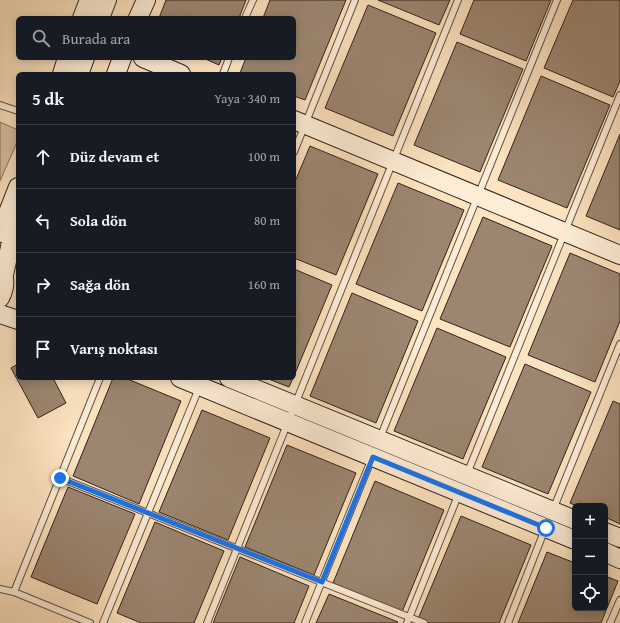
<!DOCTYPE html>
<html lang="tr">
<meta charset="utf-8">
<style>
body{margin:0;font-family:"Gentium Book Plus",serif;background:#242831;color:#f1f3f6}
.controls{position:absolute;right:12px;bottom:12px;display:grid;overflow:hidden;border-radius:6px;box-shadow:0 2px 10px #0003}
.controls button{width:36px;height:36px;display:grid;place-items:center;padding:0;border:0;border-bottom:1px solid #363941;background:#171b24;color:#f1f3f6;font:20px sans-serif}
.stop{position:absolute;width:12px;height:12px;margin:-9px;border:3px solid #1a73e8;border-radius:50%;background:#fff}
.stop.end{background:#1a73e8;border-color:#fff;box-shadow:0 1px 4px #0008}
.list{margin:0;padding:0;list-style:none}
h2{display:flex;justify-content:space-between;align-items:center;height:52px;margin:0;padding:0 16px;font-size:17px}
h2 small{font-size:13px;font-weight:400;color:#9ea1a6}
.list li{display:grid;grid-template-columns:26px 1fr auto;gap:12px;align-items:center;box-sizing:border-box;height:64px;padding:0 16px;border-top:1px solid #363941}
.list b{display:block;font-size:15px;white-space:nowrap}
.list em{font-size:13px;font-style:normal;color:#9ea1a6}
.icon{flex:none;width:22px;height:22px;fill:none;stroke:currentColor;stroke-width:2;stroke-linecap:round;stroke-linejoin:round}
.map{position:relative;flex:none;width:620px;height:623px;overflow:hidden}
.search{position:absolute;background:#171b24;box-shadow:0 2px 10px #0003;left:16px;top:16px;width:280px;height:44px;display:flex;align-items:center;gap:10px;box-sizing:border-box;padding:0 14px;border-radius:6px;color:#9ea1a6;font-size:15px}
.panel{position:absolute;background:#171b24;box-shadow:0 2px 10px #0003;left:16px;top:72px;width:280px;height:308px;border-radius:6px}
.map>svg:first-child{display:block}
.green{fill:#dac2a4;stroke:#867260}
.building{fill:#9c8671;stroke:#32221b}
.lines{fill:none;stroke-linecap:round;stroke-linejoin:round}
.lane-casing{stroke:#655244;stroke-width:8}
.secondary-casing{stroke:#32221b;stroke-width:20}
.lane{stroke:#feedd6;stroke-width:6}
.secondary{stroke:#feedd6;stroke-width:18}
.route{stroke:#1a73e8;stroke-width:5}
</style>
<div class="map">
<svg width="620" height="623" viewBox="0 0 620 623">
<rect width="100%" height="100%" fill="#fde3c0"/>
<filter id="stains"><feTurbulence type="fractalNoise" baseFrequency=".005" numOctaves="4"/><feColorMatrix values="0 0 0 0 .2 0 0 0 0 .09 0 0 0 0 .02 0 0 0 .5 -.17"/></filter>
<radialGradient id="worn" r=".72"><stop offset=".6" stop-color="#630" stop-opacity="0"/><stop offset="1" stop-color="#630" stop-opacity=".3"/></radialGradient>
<!-- green -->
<path class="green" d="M0 122 18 130V140L0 181Z"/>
<!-- building -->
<path class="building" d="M166 0H246L239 18H159Z
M270 0H346L305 100 294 96V74L240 73 246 58H294V18H263Z
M378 0H450L439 25Z
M474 0H551L526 61 460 34Z
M573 0H620V81L613 97 544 68Z
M368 5 436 33 393 136 325 108Z
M457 42 523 69 480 172 414 145Z
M203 58H222L219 65Z
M541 76 610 105 567 208 498 180Z
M620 134V230L586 216Z
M310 146 378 174 336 275 294 258V184Z
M398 183 464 210 422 311 356 284Z
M483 217 552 246 510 347 440 319Z
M570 253 620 274V321L595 382 528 355Z
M294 269 332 285 294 376Z
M352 293 418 321 376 423 310 396Z
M437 328 506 357 463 459 394 431Z
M18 364V378H53L66 403 38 418 11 368Z
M525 364 591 392 548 494 482 467Z
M113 378H125L181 401 139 504 73 476Z
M266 378H293L289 387Z
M613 401 620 404V524L605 517V506H577L570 503Z
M202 410 270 438 228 540 159 512Z
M287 445 356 473 314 575 245 547Z
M375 481 444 510 402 612 333 583Z
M68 487 135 514 97 604 31 577Z
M461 516 531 545 499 623H429L418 619Z
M155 522 224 551 194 623H141L117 613Z
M547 552 575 563V608H605V576L618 581 601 623H518Z
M240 557 309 586 294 623H213Z
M329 594 398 622 397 623H316Z"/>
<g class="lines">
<defs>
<path id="lane" d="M245 18 253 0
M223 74 229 58
M0 105 18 111
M294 152 355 0
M380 438 557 0
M467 474 620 95
M60 478 424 623
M553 510 620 344
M0 589 14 592 90 623
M14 592 100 378
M103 623 199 388
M207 623 458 0
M305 623 372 458
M407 623 459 493
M508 623 545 529
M610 623 620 600"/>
<path id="secondary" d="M82 18 89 0
M100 18 107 0
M138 18 146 0
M143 58 181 74
M62 74 67 58
M79 74 85 58
M116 74 122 58
M294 120 620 255
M0 233 18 187
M0 268C6 278 6 287 0 298
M4 275 13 233 18 224
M0 314 18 320
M180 378 575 540
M229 378 575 520
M605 532 620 538
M605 552 620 559"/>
</defs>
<!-- lane casing -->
<use href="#lane" class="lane-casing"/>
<!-- secondary casing -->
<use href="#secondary" class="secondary-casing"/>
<!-- lane -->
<use href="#lane" class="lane"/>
<!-- secondary -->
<use href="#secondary" class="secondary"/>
</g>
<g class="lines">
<!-- route -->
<path class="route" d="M60 478 322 582 373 457 546 528"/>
</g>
<rect width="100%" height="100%" filter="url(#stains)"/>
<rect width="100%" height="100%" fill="url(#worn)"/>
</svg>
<div class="controls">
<button>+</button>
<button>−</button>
<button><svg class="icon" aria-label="locate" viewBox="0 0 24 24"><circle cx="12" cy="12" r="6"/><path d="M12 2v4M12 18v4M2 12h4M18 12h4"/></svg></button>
</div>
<div class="stop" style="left:546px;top:528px"></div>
<div class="stop end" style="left:60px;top:478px"></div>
<div class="search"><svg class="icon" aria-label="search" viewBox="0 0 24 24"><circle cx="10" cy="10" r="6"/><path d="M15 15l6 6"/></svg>Burada ara</div>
<section class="panel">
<h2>5 dk<small>Yaya · 340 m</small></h2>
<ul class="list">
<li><svg class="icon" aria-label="ahead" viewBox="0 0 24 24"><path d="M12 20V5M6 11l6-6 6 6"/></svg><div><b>Düz devam et</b></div><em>100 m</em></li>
<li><svg class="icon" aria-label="left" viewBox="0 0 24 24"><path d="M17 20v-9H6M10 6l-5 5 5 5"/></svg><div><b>Sola dön</b></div><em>80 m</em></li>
<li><svg class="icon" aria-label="right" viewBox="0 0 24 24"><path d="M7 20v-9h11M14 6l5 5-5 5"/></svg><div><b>Sağa dön</b></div><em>160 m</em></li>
<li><svg class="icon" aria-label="arrive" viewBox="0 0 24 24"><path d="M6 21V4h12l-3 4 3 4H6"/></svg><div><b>Varış noktası</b></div></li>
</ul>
</section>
</div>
